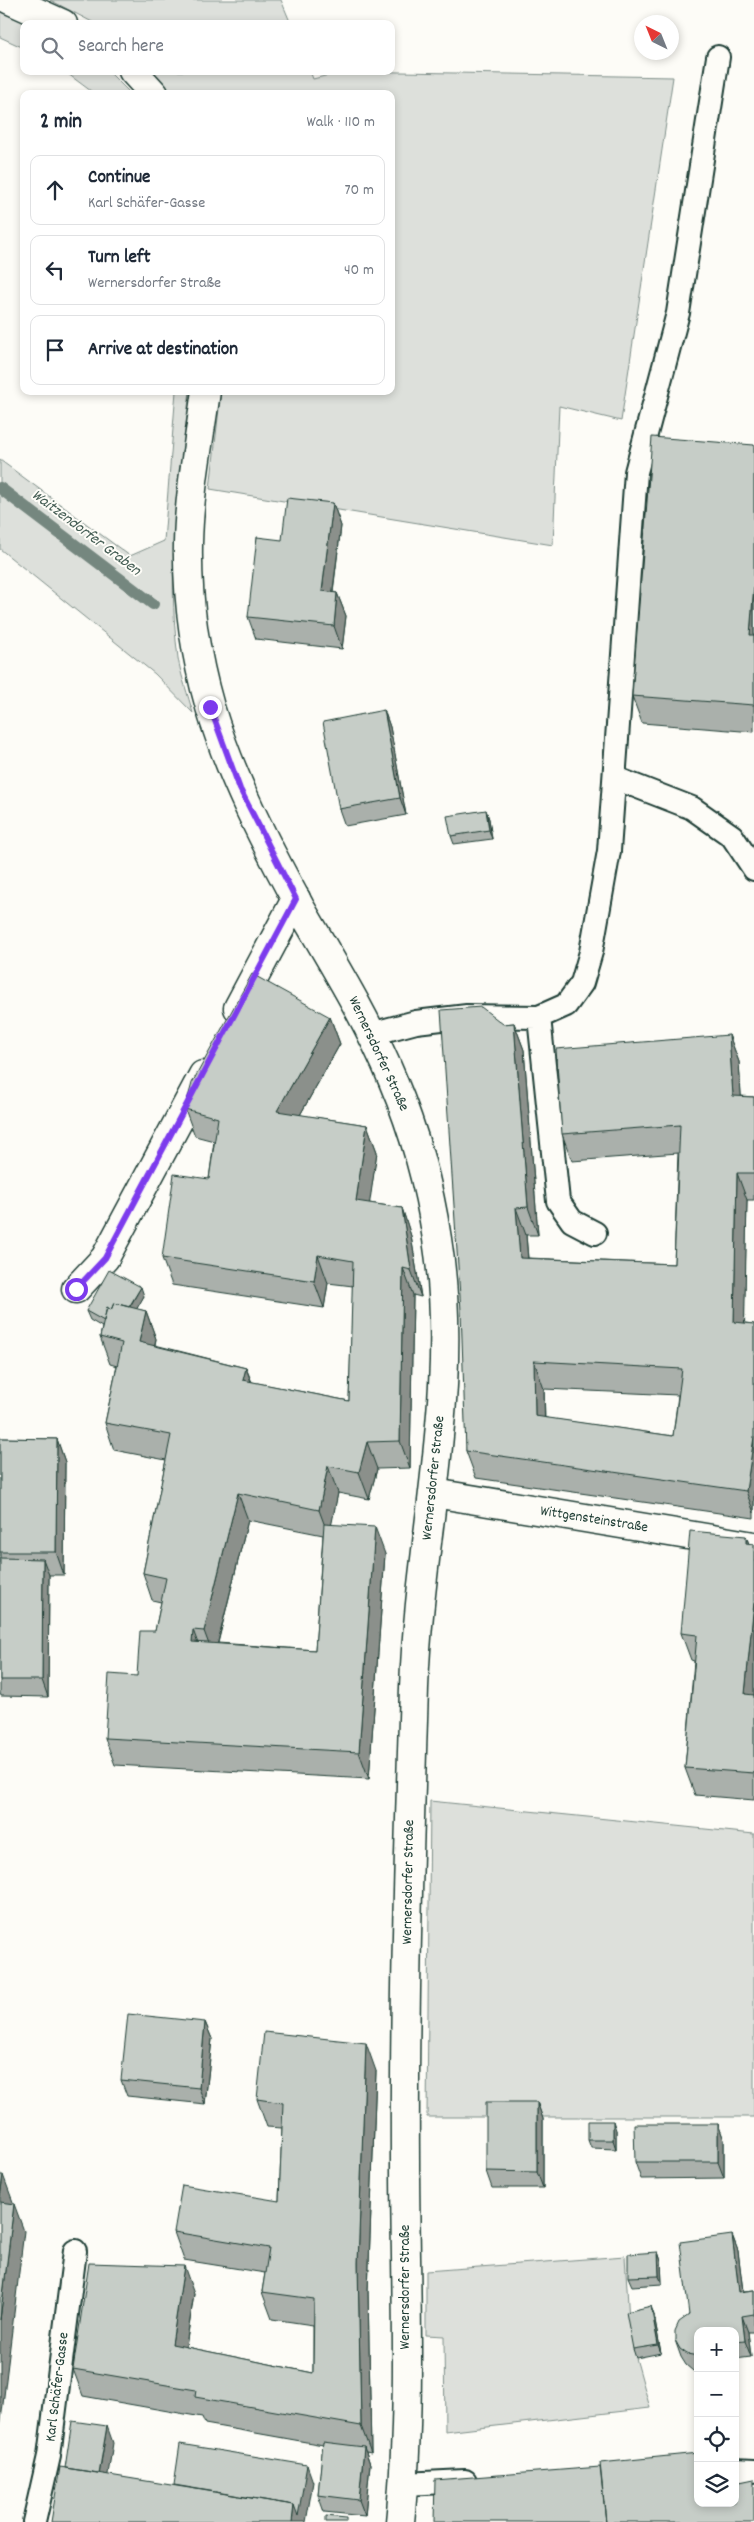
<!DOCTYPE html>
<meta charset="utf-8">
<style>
body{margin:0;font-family:Dekko,sans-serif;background:#f6f6f7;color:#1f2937}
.controls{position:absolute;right:15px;bottom:15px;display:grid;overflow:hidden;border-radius:10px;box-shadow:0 2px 8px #0003}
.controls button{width:45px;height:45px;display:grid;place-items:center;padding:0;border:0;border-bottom:1px solid #e0e1e3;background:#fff;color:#1f2937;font:25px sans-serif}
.compass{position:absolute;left:634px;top:15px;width:45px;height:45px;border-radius:50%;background:#fff;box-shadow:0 2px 8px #0003;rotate:317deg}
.stop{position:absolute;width:15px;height:15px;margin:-11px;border:4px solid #7c3aed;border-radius:50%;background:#fff}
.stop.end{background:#7c3aed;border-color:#fff;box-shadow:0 1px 5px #0008}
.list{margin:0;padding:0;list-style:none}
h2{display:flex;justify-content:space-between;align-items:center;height:65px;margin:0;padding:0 20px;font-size:21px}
h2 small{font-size:16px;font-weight:400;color:#747a83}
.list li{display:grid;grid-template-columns:32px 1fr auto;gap:15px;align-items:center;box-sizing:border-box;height:70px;margin:0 10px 10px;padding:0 10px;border:1px solid #e0e1e3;border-radius:10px}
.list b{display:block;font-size:19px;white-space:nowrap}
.list p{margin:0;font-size:16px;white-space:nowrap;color:#747a83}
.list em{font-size:16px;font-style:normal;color:#747a83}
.icon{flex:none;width:28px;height:28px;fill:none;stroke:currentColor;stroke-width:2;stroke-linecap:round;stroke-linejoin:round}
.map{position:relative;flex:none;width:754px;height:2522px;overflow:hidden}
.search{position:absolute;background:#fff;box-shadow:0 2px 8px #0003;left:20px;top:20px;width:375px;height:55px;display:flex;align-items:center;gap:12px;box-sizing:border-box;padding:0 18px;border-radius:10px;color:#747a83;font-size:19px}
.panel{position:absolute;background:#fff;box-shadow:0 2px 8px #0003;left:20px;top:90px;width:375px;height:305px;border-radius:10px}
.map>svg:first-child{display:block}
.green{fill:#dde0db;stroke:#7e8e88}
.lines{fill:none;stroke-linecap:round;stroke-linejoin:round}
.stream{stroke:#75877f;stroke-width:12}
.service-casing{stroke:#1f3d34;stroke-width:26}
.minor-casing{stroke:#1f3d34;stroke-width:31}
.tertiary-casing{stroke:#1f3d34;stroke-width:31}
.service{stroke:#fdfcf7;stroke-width:22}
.minor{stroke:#fdfcf7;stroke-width:28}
.tertiary{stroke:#fdfcf7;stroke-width:28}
.wall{fill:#aab0ab;stroke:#1f3d34;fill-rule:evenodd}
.shaded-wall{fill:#8b908b;stroke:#1f3d34}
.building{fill:#c6cdc7;stroke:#1f3d34;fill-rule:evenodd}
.route{stroke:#7c3aed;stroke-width:6}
.labels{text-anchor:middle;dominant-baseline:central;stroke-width:4;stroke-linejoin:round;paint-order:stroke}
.street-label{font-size:15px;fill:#1f3d34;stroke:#fdfcf7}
.water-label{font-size:16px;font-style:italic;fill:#435c53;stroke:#fdfcf7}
</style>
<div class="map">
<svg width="754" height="2522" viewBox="0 0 754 2522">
<rect width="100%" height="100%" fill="#fdfcf7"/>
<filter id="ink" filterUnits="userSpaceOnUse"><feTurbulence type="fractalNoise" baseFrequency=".02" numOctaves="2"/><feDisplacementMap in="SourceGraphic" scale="10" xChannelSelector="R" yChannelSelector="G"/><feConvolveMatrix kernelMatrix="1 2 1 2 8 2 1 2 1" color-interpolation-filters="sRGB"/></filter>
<g filter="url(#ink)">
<!-- green -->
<path class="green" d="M50 0H281L291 24H96Z
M0 12 30 24H24V48L0 37Z
M64 71H108L131 94H95Z
M152 71H310L313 79 345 71 673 77 621 421 559 406 553 545 210 489 221 391H391V94H171Z
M176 391H190C179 480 166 568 178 658 181 676 188 695 193 713L155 674 0 549V460L130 556 164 541Z
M430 1801 754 1834V2117H427Z
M625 2256 629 2320 636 2358 650 2408 445 2432 444 2336 426 2335V2271Z"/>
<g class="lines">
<!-- stream -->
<path class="stream" d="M0 488 153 604"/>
<defs>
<path id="service" d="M615 778 692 808 732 836 754 869
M539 1017 558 1201 572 1221 595 1233
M371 1034 416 1022 467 1016 539 1017 566 1005 582 983 591 952 609 851 636 472 678 313 718 57
M735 2470 754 2471
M404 2484 465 2481
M34 2522 49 2456 75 2251"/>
<path id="minor" d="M238 1008 296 899
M76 1289 105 1258 203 1075
M434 1493 754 1546"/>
<path id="tertiary" d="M10 0 63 24
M133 71 154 94
M206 391C199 442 189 493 188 544 187 598 195 655 210 707 231 777 265 843 300 907 333 964 368 1020 393 1081 414 1131 429 1185 437 1239 461 1389 419 1538 414 1688 409 1845 404 2002 405 2160 405 2280 412 2402 400 2522"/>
</defs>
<!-- service casing -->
<use href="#service" class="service-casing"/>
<!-- minor casing -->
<use href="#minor" class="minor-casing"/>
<!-- tertiary casing -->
<use href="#tertiary" class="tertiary-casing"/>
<!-- service -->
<use href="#service" class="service"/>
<!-- minor -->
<use href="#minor" class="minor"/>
<!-- tertiary -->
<use href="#tertiary" class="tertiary"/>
</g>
<!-- wall -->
<path class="wall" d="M754 445V732L642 723 632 696Z
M333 503 341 526 333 592 337 593 346 616 342 649 256 639 248 617 282 540Z
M384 710 390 727 406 815 345 826 339 809Z
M486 810 489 819 492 839 454 844 451 836Z
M330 1017 340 1044 300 1115 367 1125 377 1152 369 1203 402 1208 411 1236 421 1297 413 1295 410 1468 377 1469 369 1499 338 1493 331 1524 385 1554 369 1779 115 1765 105 1738 137 1676 155 1631 161 1602 152 1600 143 1573 166 1460 114 1450 105 1423 117 1366 110 1364 100 1337 102 1327 90 1320 86 1311 144 1296 136 1309 146 1311 156 1339 155 1345 246 1368 252 1382 349 1401 353 1286 328 1283 324 1308 172 1285 162 1258 209 1179 214 1141 195 1136 185 1109ZM248 1520 323 1535 315 1650 218 1643Z
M514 1023 524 1050 538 1235H526L528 1258 674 1264 678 1153 572 1161 562 1134 729 1035 739 1062 741 1096 754 1097V1200H747L744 1323 754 1324V1518L476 1478 466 1451 503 1024ZM544 1389 678 1395 673 1436 545 1418Z
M0 1438 57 1439 65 1462 64 1575H49L48 1697 1 1696 0 1693Z
M746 1536 749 1544H754V1800L695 1795 685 1768 694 1661 691 1660 681 1633Z
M205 2022 212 2039 205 2104 127 2096 121 2080Z
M376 2071 368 2291 371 2453 366 2452 370 2464 365 2516 324 2512 318 2495 323 2445 205 2424 202 2417 83 2396 73 2369 194 2294 186 2347 313 2373V2325L272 2319 262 2292 265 2273 184 2260 174 2232 279 2201 282 2128 267 2127 257 2099Z
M537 2102 543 2119V2188H492L486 2171Z
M718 2124 724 2140V2178L641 2179 635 2162Z
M616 2130V2149L591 2148 588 2140Z
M732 2235 738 2251 743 2291 754 2290V2332H748L751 2357 735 2359V2331H698V2371H693L686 2365 681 2357 675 2340Z
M658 2252 661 2261 662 2284 632 2286 628 2277Z
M654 2315 661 2353 636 2358 633 2349Z"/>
<!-- shaded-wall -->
<path class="shaded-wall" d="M333 503 341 526 330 613 322 591Z
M754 584V646L750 635Z
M337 593 346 616 342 649 334 626Z
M384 710 390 727 406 815 400 798Z
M486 810 489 819 492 839 489 830Z
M330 1017 340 1044 287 1138 277 1111Z
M514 1023 524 1050 538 1235 528 1207Z
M729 1035 739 1062 743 1124 733 1096Z
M367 1125 377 1152 366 1228 356 1201Z
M737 1173 747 1200 744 1350 734 1322Z
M402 1208 411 1236 421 1297 411 1270Z
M516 1208 526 1235 530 1285 520 1258Z
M318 1255 328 1283 324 1308 314 1281Z
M403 1268 413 1295 410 1468 400 1441Z
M141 1287 144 1296 121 1337 118 1328Z
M146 1311 156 1339 149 1369 139 1342Z
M534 1361 544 1389 545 1444 535 1416Z
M246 1368 256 1395 243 1380Z
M754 1437V1513L746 1491Z
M57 1439 65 1462 64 1575 56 1552Z
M367 1442 377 1469 369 1499 359 1472Z
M328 1466 338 1493 329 1537 319 1510Z
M238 1493 248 1520 214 1658 204 1631Z
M375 1527 385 1554 369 1779 359 1752Z
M746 1536 754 1557 746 1543Z
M43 1559 49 1575 48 1697 42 1680Z
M754 1602V1718L745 1694Z
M193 1630 203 1657 192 1642Z
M205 2022 212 2039 205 2104 199 2088Z
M366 2043 376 2071 368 2291 371 2453 361 2426 358 2263Z
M537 2102 543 2119V2188L537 2172Z
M613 2121 616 2130V2149L613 2140Z
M718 2124 724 2140V2178L718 2162Z
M3 2175 13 2202 9 2229 0 2204V2197Z
M14 2204 24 2231 0 2429V2320Z
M732 2235 738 2251 745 2308 739 2292Z
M658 2252 661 2261 662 2284 659 2276Z
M184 2266 194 2294 182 2371 172 2344Z
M651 2306 654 2315 661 2353 658 2345Z
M742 2316 748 2332 751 2357 745 2341Z
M107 2426 113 2443 104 2499 98 2482Z
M364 2447 370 2464 365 2516 359 2500Z
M307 2465 313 2482 306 2522H292L294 2505Z"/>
<!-- building -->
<path class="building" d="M652 437 754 445V584L750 635H754V705L632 696Z
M287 498 333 503 322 591 337 593 334 626 248 617 257 537 282 540Z
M384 710 400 798 339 809 323 722Z
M486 810 489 830 451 836 447 816Z
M252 974 330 1017 277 1111 367 1125 356 1201 402 1208 411 1270 403 1268 400 1441 367 1442 359 1472 328 1466 319 1510 238 1493 204 1631 193 1630 192 1642 315 1650 324 1524 375 1527 359 1752 105 1738 109 1674 137 1676 140 1631H155L166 1578 143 1573 171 1435 105 1423 122 1343 100 1337 107 1307 111 1310 114 1303 146 1311 139 1342 246 1368 243 1380 349 1401 353 1261 318 1255 314 1281 162 1258 174 1174 209 1179 218 1118 185 1109 192 1083Z
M481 1007 503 1024 514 1023 528 1207 516 1208 520 1258 674 1264 680 1125 562 1134 556 1049 729 1035 733 1096 754 1097V1173H737L734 1322 754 1324V1437L746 1491 466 1451 461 1311 441 1010ZM534 1361 682 1369 673 1436 535 1416Z
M109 1270 141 1287 129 1307 114 1303 111 1310 107 1307 104 1321 86 1311Z
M0 1438 57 1439 56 1552H0Z
M690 1531 746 1536V1543L754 1544V1602L745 1694 754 1695V1773L685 1768 697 1635 681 1633Z
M0 1558 43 1559 42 1680H0Z
M128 2014 205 2022 199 2088 121 2080Z
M264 2032 366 2043 358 2263 361 2426 195 2397 196 2390 73 2369 89 2263 184 2266 172 2344 313 2373 314 2299 262 2292 269 2248 174 2232 182 2185 279 2201 283 2103 257 2099Z
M486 2102H537V2172L486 2171Z
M588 2121H613V2140H588Z
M634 2124H718V2162H635Z
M0 2175H3L0 2197Z
M0 2202 14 2204 0 2320Z
M732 2235 739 2292 754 2290V2314L742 2316 745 2341 735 2342V2331H698V2356L687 2354 680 2349 675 2340V2331L679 2322 689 2315 680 2242Z
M658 2252 659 2276 628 2277V2254Z
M651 2306 658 2345 633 2349 626 2312Z
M72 2421 107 2426 99 2473 65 2468Z
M323 2442 364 2447 359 2500 318 2495Z
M180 2444 307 2465 298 2516 294 2505 174 2485Z
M698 2453V2503H735V2483L754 2479V2522H606L600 2463Z
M60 2467 294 2505 292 2522H51Z
M600 2467 606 2522H434L435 2480Z
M326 2516 346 2518V2522H326Z"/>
</g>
<g class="lines" filter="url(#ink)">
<!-- route -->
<path class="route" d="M76 1289 105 1258 296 899 240 789 210 707"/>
</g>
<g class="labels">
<!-- street labels -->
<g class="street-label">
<text transform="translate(378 1054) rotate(65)">Wernersdorfer Straße</text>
<text transform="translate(434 1478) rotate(-84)">Wernersdorfer Straße</text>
<text transform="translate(594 1520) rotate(9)">Wittgensteinstraße</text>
<text transform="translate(409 1882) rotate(-89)">Wernersdorfer Straße</text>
<text transform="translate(406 2287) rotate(-90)">Wernersdorfer Straße</text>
<text transform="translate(58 2387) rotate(-83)">Karl Schäfer-Gasse</text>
</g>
<!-- water labels -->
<g class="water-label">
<text transform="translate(86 533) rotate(37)">Waitzendorfer Graben</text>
</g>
</g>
</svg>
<div class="controls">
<button>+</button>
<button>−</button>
<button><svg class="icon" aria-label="locate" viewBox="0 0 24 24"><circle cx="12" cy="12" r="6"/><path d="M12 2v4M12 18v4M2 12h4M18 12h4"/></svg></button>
<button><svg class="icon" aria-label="layers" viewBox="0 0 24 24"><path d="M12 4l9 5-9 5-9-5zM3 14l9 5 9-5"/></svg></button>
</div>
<svg class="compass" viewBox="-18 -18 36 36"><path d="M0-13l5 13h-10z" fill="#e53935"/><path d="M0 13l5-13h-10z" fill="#747a83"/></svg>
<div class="stop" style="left:76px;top:1289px"></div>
<div class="stop end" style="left:210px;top:707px"></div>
<div class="search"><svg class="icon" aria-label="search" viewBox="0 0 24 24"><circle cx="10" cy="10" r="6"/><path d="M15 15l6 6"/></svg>Search here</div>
<section class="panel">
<h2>2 min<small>Walk · 110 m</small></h2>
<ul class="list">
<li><svg class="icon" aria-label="ahead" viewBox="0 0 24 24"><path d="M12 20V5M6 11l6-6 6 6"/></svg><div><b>Continue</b><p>Karl Schäfer-Gasse</p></div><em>70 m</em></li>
<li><svg class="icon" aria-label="left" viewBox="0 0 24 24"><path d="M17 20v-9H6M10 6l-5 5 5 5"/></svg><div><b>Turn left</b><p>Wernersdorfer Straße</p></div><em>40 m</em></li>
<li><svg class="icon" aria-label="arrive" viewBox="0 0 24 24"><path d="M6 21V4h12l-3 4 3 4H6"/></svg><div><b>Arrive at destination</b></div></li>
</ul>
</section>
</div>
